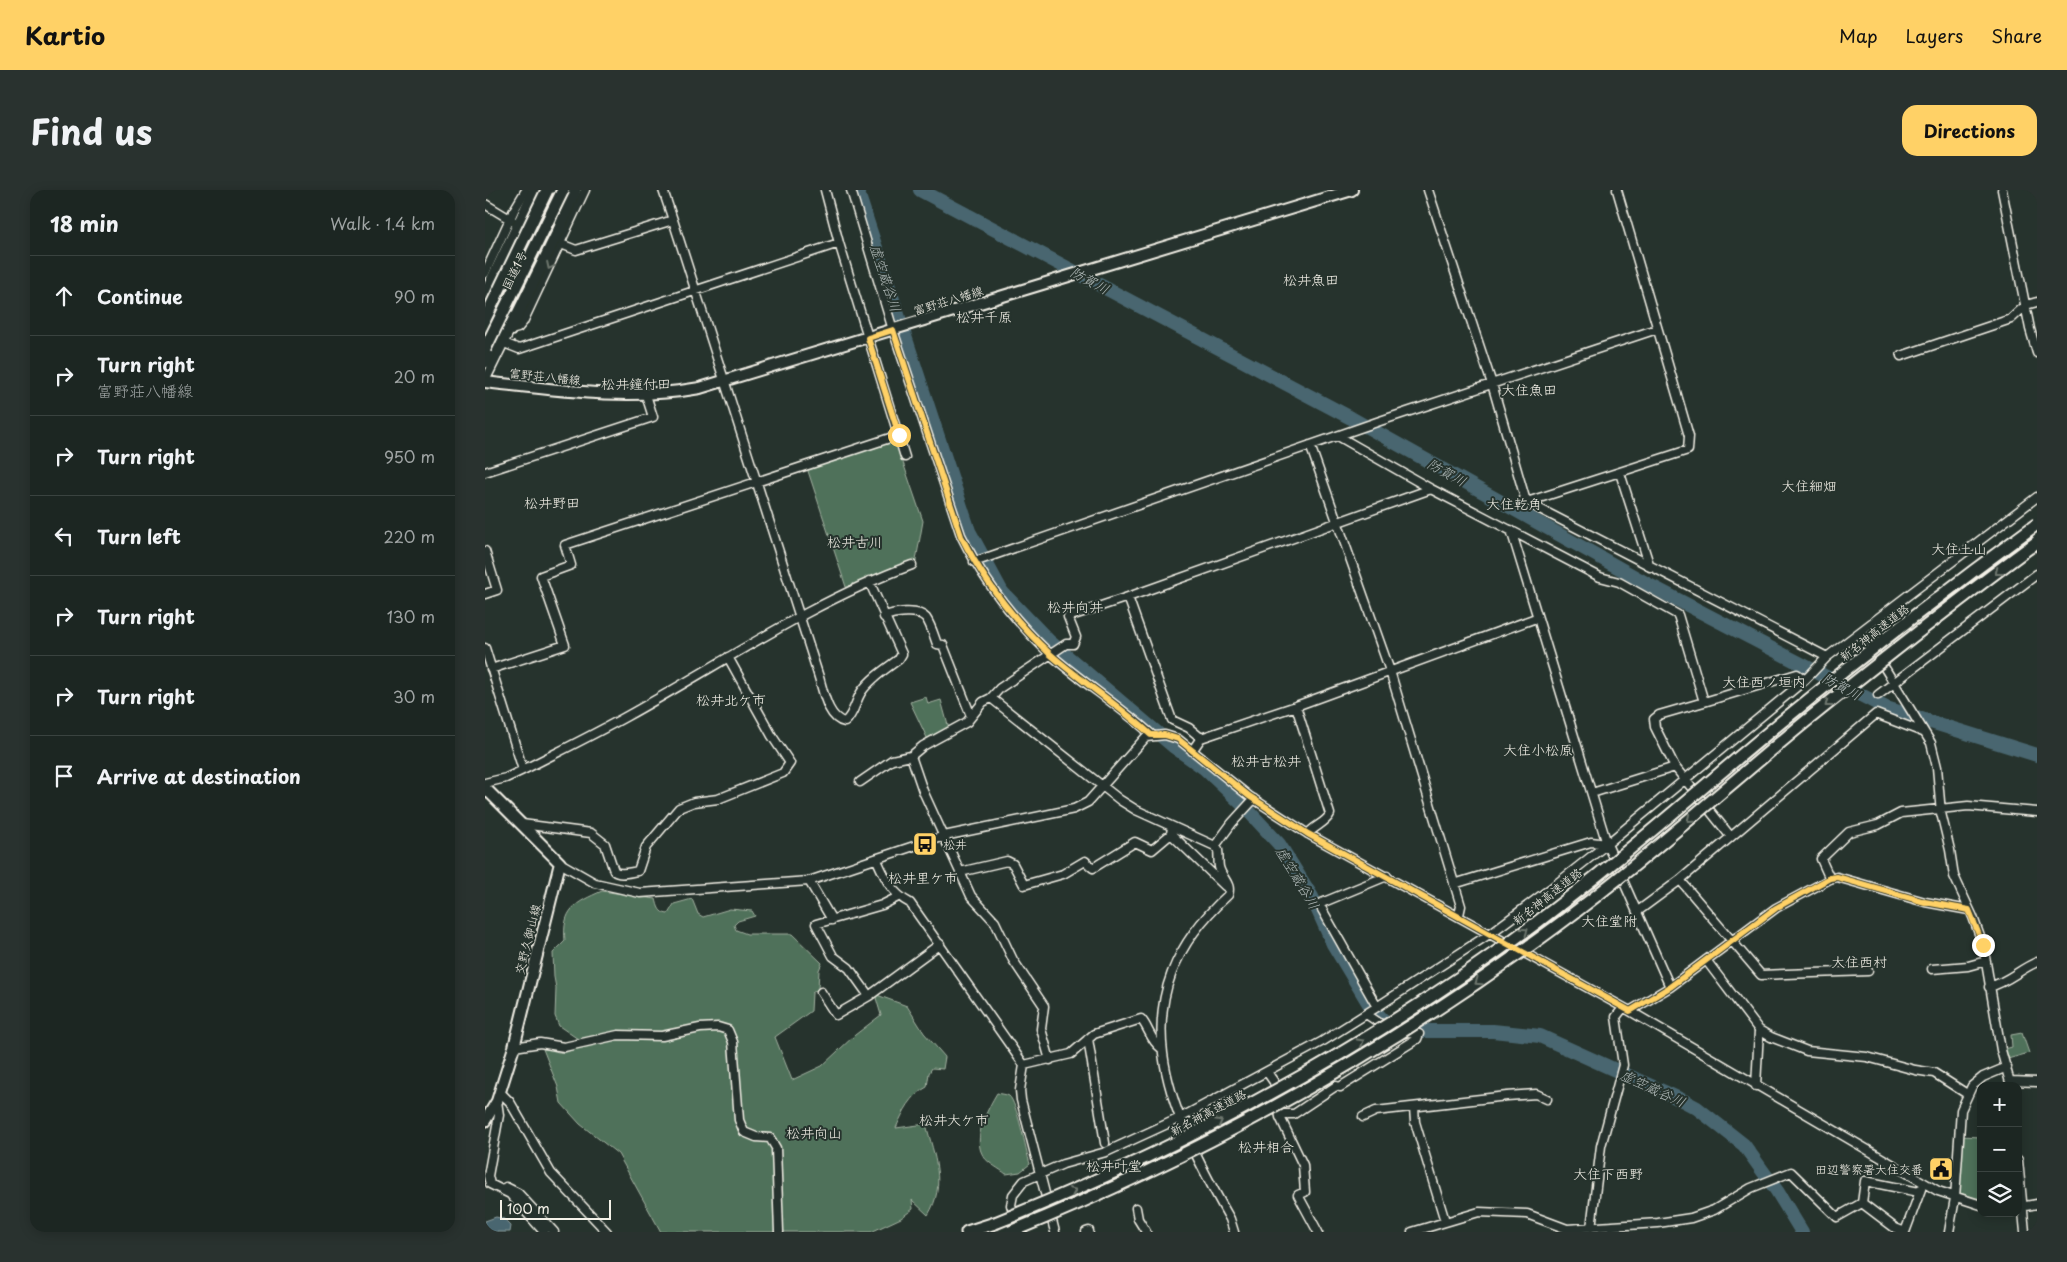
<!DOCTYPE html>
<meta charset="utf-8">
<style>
body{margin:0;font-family:"Playpen Sans","Klee One",sans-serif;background:#29322f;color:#f1f3f6}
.controls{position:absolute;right:15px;bottom:15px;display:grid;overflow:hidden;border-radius:10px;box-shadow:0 2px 12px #0003}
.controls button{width:45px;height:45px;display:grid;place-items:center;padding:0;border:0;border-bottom:1px solid #3a4340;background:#1c2622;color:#f1f3f6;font:25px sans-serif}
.scale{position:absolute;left:15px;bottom:12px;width:111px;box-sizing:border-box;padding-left:5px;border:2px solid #f4f1e8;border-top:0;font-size:14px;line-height:18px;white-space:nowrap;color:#f4f1e8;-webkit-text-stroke:4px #26332d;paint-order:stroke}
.stop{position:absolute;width:15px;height:15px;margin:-11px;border:4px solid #ffd166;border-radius:50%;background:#fff}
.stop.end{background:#ffd166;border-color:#fff;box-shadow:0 1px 5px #0008}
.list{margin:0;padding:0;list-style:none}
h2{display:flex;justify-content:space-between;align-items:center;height:65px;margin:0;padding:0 20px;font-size:21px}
h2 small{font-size:16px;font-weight:400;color:#a0a5a5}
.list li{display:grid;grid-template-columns:32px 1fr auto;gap:15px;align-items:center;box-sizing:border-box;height:80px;padding:0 20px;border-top:1px solid #3a4340}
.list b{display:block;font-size:19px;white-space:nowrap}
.list p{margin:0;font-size:16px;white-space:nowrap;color:#a0a5a5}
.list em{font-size:16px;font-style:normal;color:#a0a5a5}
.icon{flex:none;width:28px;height:28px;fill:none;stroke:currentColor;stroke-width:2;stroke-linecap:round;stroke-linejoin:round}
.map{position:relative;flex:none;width:1552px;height:1042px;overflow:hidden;border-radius:15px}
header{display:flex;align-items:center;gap:30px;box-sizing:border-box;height:70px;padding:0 25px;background:#ffd166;color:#111}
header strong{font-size:24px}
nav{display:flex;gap:28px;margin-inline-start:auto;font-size:18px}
.intro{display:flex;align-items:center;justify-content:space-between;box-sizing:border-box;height:120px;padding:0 30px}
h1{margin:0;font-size:35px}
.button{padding:12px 22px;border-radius:15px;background:#ffd166;color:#111;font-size:18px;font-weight:700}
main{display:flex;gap:30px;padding:0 30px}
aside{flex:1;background:#1c2622;border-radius:15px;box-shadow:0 2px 12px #0003}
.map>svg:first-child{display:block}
.green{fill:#50715a;stroke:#a2b1a1}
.water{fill:#49666f;stroke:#8d9e9f}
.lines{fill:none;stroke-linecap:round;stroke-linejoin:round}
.river{stroke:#49666f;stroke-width:14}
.minor-casing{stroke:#f4f1e8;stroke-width:11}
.major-casing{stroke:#f4f1e8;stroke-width:14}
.highway-casing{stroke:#f4f1e8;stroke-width:15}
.minor{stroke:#26332d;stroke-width:8}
.major{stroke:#26332d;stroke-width:10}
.highway{stroke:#26332d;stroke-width:11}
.highway-bridge-casing{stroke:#f4f1e8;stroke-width:15;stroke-linecap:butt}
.highway-bridge{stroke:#26332d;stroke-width:11}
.oneway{stroke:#6e766e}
.route{stroke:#ffd166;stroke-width:6}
.labels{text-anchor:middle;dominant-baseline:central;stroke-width:4;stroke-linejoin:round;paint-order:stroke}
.street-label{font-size:12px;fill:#f4f1e8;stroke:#26332d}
.poi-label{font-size:12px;fill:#f4f1e8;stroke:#26332d;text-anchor:start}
.water-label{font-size:14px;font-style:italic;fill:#b0b9b8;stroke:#26332d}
.neighbourhood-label{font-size:14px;fill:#f4f1e8;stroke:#26332d}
</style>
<header>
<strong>Kartio</strong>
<nav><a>Map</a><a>Layers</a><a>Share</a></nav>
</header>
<div class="intro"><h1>Find us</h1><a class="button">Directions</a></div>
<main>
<aside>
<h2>18 min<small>Walk · 1.4 km</small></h2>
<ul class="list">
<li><svg class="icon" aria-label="ahead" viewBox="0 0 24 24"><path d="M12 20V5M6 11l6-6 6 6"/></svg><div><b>Continue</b></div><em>90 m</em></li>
<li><svg class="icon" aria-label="right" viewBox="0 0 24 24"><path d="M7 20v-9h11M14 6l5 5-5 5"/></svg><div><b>Turn right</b><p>富野荘八幡線</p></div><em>20 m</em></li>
<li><svg class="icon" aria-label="right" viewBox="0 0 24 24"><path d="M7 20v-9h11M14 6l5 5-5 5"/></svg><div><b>Turn right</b></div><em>950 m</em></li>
<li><svg class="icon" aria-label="left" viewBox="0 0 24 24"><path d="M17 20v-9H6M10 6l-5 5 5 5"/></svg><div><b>Turn left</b></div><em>220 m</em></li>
<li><svg class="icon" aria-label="right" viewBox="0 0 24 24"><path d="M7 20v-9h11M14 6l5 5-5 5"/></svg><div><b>Turn right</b></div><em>130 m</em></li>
<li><svg class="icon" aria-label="right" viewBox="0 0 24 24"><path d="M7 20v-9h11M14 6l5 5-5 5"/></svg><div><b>Turn right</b></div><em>30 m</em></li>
<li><svg class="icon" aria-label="arrive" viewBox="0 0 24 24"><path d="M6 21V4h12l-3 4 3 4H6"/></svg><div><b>Arrive at destination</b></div></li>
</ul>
</aside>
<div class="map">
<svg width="1552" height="1042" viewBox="0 0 1552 1042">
<rect width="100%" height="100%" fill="#26332d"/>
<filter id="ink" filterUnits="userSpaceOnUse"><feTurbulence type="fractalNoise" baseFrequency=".02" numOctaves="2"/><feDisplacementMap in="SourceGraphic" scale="10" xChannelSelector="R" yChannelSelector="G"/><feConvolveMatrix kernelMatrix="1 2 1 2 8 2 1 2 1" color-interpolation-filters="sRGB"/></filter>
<g filter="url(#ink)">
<!-- green -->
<path class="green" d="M410 249 438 331 430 376 362 400 322 278Z
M441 507 443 514 456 510 464 539 443 550 425 512Z
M117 701 171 709C173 717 174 723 183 724L189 714 207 709 213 724 218 727 245 719 267 721 270 726 253 731 249 735 251 740 262 744H307L337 773 334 780 333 799 327 803 326 821 290 847 307 890 337 876 370 845 396 825 391 808 392 805 422 816 439 843 460 867 458 879 447 878 444 883 442 897C426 905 418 922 411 938L441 934C449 966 462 994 443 1025L427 1010 428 1019 416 1028 386 1042H176L133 964 95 934 76 913 73 897 58 859C75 860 78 869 93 854V849L74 836 70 826 71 798 69 787 68 763 80 751C77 719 90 713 117 701Z
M1537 843 1544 863 1519 870 1516 860 1527 857 1526 845Z
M512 903C515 904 521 904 524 906 532 912 541 961 545 974L535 982 521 984C515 979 504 974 499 967 486 950 503 918 512 903Z
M1475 946 1496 947V1009L1470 1002Z"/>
<!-- water -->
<path class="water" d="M11 1027 19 1029 26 1036 25 1042H0V1031Z"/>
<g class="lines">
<!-- river -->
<path class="river" d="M372 0 484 341 517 402 564 451 688 556 719 578 758 615 794 654 827 707 848 754 884 814 897 829 908 837 932 841H1008L1055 846 1199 911 1212 918 1259 955 1292 1001 1317 1042
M435 0 866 228 1168 397 1401 518 1552 565"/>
<defs>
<path id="minor" d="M178 0 188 30
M340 0 354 53 420 267
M366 0 408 140 476 345C498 390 529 430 565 464 598 493 635 516 667 545
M943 0 1007 194 1040 308 1037 312
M1517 0 1545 139 1552 163
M0 14 28 31
M71 52 91 60 188 30 333 484C338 499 342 529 360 532 370 523 370 511 377 501 386 488 402 478 414 469L417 464 384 391
M0 83 29 20 41 0
M19 153 34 159 354 53
M1416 166 1526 129 1541 115 1552 112
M0 191 25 140 33 138 38 132 100 0
M853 246 946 299 1115 387 1134 392 1193 425 1219 512 1312 484 1320 490
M825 255 905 481 976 716 974 725
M0 282 168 227 161 205
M1135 283 1165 377
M1040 308 1051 317 1342 467
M1045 311 1203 260 1204 246 1132 0
M1026 340 1122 654 1185 797
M0 361 12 400 0 404
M489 372 892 232 1172 139
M643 407 946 299
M399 427C408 422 434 419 441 428 446 435 449 446 452 454L458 455 486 526
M1377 441 1446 553 1452 577 1456 623 1465 660 1469 686 1488 727 1498 755 1516 860 1526 896
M0 458 38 580
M6 479 80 455 56 386 86 375 80 355 414 245
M1393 505 1552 384
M506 508 635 610 651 620 730 656 747 633 769 609
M811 516 845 624C841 633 829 636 823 644
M707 561 716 548 811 516 1051 428
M426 566 438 601 486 706 510 732 528 770 559 816 556 839 565 870
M1190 577 1246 647
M375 592 407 570 426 566 438 556 482 532 498 512 506 508 515 498 581 454H588L591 447 583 427 643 407 687 530 704 538 716 548
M0 593 21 588 38 580C73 562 108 545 142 526 236 474 326 412 427 375
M1107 603 1190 577 1170 537 1169 529 1174 525 1219 512
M37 634 106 643 120 654 129 681C135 686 145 682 153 681L161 657 194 618 209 612 233 609 298 583 305 573 287 546 243 467
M686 644 740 696
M730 656 733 660C734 666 733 672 734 677 737 689 747 693 743 705 630 807 682 917 745 1029L749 1042
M392 670C400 688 407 704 425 713L539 875
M75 673 110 693 155 703 324 691 459 646 589 619 603 612 661 547 680 545 693 549 764 606 823 644 1145 821 1453 1001 1496 1015
M475 682 522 671 528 674 539 695 578 684 600 671 608 678 650 652 667 660 686 644 687 637
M1345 689 1336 669 1364 642 1393 635 1416 623 1483 616 1552 622
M324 691 347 730
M969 694 1106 652 1122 654
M1153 721 1195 690
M1221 770 1274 840 1286 847 1322 861 1382 867 1430 880 1449 883 1482 904
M1447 779 1483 776 1501 771
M1383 781 1276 785 1195 690 1391 524 1438 542
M1504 797C1523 792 1535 779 1552 772
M336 802 351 825 384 806 455 754
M384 806 364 778 348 766 331 734 397 715 413 707
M892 817 834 714 902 686
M1145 821 1185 797 1291 718 1345 689 1352 687 1440 712 1484 720
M603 849 620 953
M29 857 55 853 79 857 133 845 177 846 215 838 233 837 243 840 248 852 254 930 259 942 271 947 285 948 291 958 294 1042
M539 875 535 900 536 910 570 1042
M539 875 586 864 609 844 656 829C664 838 665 850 676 858
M782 882 789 892 795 927 818 975 820 1002 813 1005 833 1042
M1526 891 1552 892
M1271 896 1274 840
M15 902 25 912 66 983 122 1042
M12 911 14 925 3 986 5 994 25 1004 59 1042
M929 918 930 932 960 1031
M795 924H809L851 896 855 897 932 849 934 844 908 842 881 824
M878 927 891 921 1022 906 1051 904 1062 909
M1533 970 1540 1042
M21 997 33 1003 69 1042
M1377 1013 1380 991 1434 1002
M1535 1017 1552 1014
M651 1018 653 1029 661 1042
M1106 1038 1116 956 1138 875 1131 827 1138 818
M534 1042 526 1015 528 1005 539 991 578 974 621 962 695 928 838 851 892 817 1006 743 1065 699 1122 654 1320 490 1342 467 1552 307
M601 1042 604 1041
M927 1042 994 1022 1042 1024 1082 1039 1173 1033 1206 1028 1229 1020 1266 998 1306 982 1352 1027 1377 1013 1410 1038 1420 1042
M1420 1042 1436 999
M1464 1042 1470 1008 1476 920 1487 896 1498 887 1522 877"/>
<path id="major" d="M0 192C72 200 143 211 215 198L867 0
M0 598 75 673 29 857 12 911 0 931"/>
<path id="highway" d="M0 105 50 0
M25 140 74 40 90 0
M0 172 23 125
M482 1042 510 1033"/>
</defs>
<!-- minor casing -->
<use href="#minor" class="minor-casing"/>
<!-- major casing -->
<use href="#major" class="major-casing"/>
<!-- highway casing -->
<use href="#highway" class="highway-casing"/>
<!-- minor -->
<use href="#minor" class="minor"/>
<!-- major -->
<use href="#major" class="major"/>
<!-- highway -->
<use href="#highway" class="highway"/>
<defs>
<path id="highway-bridge" d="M0 129 62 0
M0 159 78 0
M510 1033C703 956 885 857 1051 733 1138 668 1218 596 1301 528 1383 461 1467 396 1552 334
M525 1042C721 963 898 864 1069 738 1156 674 1236 601 1320 532 1396 471 1473 410 1552 352"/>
</defs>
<!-- highway-bridge casing -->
<use href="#highway-bridge" class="highway-bridge-casing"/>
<!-- highway-bridge -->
<use href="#highway-bridge" class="highway-bridge"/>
</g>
<!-- one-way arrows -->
<defs><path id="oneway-chevron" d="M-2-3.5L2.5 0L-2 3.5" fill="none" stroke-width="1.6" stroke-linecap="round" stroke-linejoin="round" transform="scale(1.25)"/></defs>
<g class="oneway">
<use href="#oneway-chevron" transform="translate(65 76) rotate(116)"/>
<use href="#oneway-chevron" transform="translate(1513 382) rotate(142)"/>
<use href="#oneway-chevron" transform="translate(1343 514) rotate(142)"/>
<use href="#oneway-chevron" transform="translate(1205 629) rotate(141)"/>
<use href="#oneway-chevron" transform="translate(1040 741) rotate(-36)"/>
<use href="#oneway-chevron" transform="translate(993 792) rotate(145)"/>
<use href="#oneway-chevron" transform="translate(876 852) rotate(-30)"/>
<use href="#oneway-chevron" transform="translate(734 932) rotate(-28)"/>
<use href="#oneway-chevron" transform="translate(588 1001) rotate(-23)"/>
</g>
</g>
<g class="lines" filter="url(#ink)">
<!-- route -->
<path class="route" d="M414 245 383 148 408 140 476 346C498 390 529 430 565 464 598 493 635 516 666 545H680L693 549 764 606 823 644 1145 821 1185 797 1291 718 1345 688 1352 687 1440 712 1484 720 1498 755"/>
</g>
<!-- icons -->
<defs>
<symbol id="bus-square" viewBox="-11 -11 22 22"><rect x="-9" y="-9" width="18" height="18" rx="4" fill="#ffd166" stroke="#26332d"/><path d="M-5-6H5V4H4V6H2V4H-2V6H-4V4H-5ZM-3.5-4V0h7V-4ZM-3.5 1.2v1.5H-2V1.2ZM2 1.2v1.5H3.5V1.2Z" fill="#111"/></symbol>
<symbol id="civic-square" viewBox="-11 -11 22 22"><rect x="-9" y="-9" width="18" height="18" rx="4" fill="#ffd166" stroke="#26332d"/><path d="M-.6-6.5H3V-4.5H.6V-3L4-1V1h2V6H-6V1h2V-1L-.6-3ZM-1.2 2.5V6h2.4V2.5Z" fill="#111"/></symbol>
</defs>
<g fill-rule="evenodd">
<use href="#bus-square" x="426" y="640" width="28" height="28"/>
<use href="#civic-square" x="1442" y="965" width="28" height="28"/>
</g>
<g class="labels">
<!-- street labels -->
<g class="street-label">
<text transform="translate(29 80) rotate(-64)">国道1号</text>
<text transform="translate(463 110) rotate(-17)">富野荘八幡線</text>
<text transform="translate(60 186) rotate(6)">富野荘八幡線</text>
<text transform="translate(1389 442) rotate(-38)">新名神高速道路</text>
<text transform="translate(1062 706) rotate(-38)">新名神高速道路</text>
<text transform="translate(42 749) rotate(-76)">交野久御山線</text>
<text transform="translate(723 922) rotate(-28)">新名神高速道路</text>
</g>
<!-- poi labels -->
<g class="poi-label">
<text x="458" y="654">松井</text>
<text x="1438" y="979" text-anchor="end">田辺警察署大住交番</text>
</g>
<!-- water labels -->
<g class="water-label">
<text transform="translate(401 88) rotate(72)">虚空蔵谷川</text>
<text transform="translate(605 90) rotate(28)">防賀川</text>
<text transform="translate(962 282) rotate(29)">防賀川</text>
<text transform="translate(1357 496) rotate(28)">防賀川</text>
<text transform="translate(813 688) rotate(59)">虚空蔵谷川</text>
<text transform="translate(1168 898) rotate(25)">虚空蔵谷川</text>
</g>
<!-- neighbourhood labels -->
<g class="neighbourhood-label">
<text x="826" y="89">松井魚田</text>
<text x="499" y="126">松井千原</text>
<text x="151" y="193">松井鐘付田</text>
<text x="1044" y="199">大住魚田</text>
<text x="1324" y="295">大住細畑</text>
<text x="67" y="312">松井野田</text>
<text x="1029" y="313">大住乾角</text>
<text x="370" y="351">松井古川</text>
<text x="1474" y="358">大住土山</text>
<text x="590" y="416">松井向井</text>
<text x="1279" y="491">大住西ノ垣内</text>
<text x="246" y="509">松井北ケ市</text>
<text x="1053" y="559">大住小松原</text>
<text x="781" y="570">松井古松井</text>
<text x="438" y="687">松井里ケ市</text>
<text x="1124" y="730">大住堂附</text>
<text x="1374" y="771">大住西村</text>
<text x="469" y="929">松井大ケ市</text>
<text x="329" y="942">松井向山</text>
<text x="781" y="956">松井相合</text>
<text x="629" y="975">松井叶堂</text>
<text x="1123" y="983">大住下西野</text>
</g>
</g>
</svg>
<div class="controls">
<button>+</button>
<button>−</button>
<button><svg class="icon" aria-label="layers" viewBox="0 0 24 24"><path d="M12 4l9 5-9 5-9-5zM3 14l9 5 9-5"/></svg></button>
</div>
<div class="scale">100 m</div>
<div class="stop" style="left:414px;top:245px"></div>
<div class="stop end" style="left:1498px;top:755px"></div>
</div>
</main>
